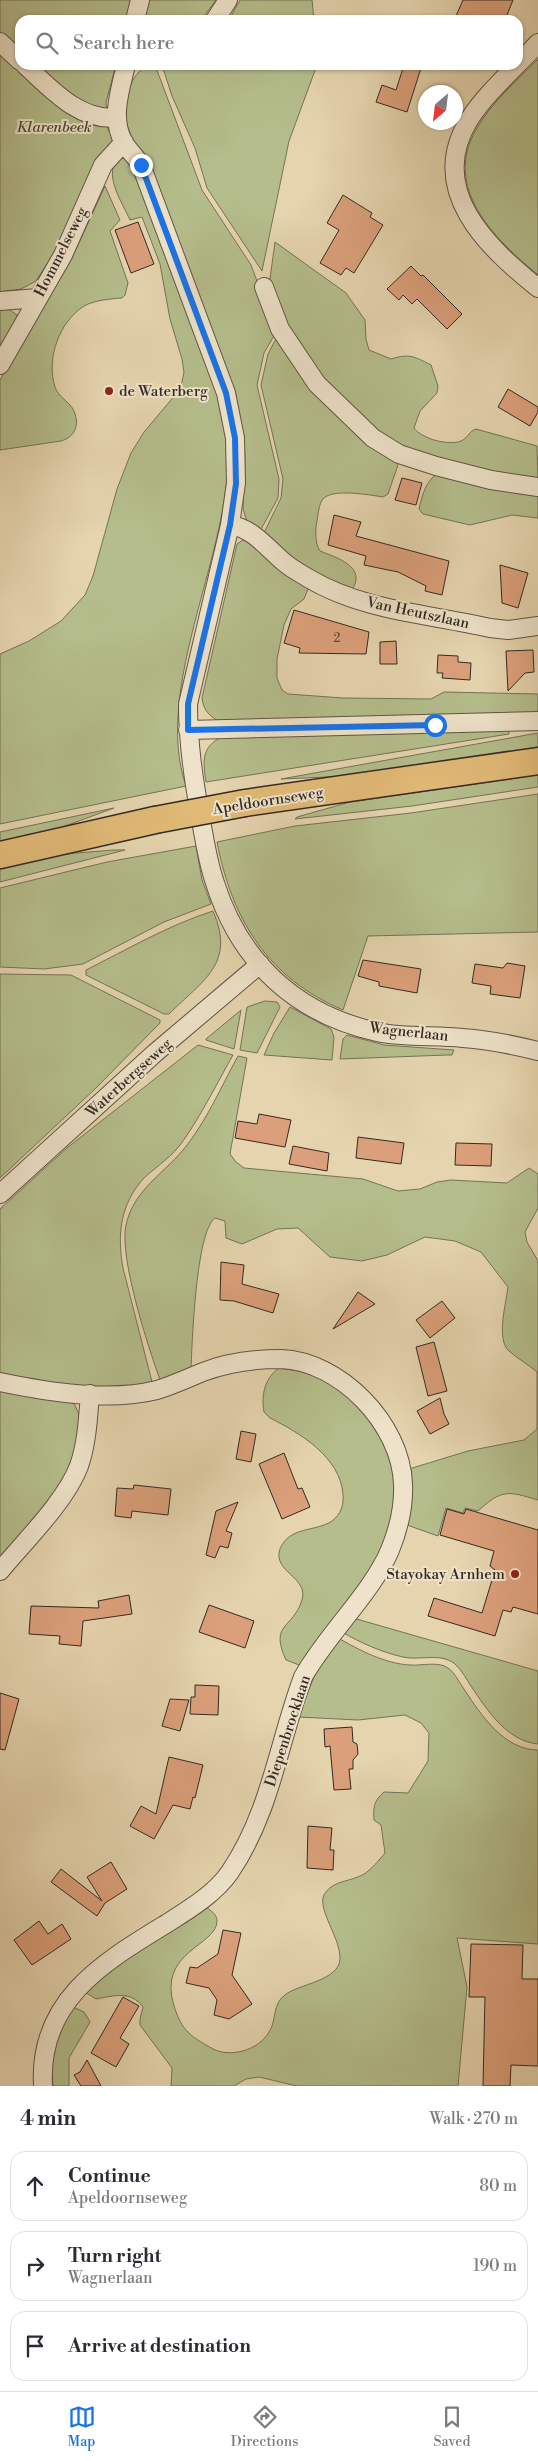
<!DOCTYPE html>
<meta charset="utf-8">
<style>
body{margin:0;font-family:"Libre Bodoni",serif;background:#f7f7f7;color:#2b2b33}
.compass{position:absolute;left:418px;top:85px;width:45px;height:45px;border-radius:50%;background:#fff;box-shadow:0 1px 4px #0004;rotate:208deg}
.stop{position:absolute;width:15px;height:15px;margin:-11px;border:4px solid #1a73e8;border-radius:50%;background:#fff}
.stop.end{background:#1a73e8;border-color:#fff;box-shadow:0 1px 5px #0008}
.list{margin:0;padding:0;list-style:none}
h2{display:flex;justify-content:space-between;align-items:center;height:65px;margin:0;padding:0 20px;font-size:21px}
h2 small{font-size:16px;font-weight:400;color:#7c7c81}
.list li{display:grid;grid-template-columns:32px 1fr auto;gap:15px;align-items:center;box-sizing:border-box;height:70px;margin:0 10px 10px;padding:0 10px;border:1px solid #e1e1e2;border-radius:15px}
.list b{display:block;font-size:19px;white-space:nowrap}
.list p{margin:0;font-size:16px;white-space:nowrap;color:#7c7c81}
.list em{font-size:16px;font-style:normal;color:#7c7c81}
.icon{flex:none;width:28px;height:28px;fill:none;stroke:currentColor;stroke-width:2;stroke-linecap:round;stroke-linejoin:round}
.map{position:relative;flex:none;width:538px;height:2086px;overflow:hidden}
.search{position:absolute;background:#fff;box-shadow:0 1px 4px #0004;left:15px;right:15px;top:15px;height:55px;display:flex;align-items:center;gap:12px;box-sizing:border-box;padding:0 18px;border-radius:15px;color:#7c7c81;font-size:19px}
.sheet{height:305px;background:#fff}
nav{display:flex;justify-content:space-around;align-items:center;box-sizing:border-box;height:70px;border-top:1px solid #e1e1e2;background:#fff;font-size:14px;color:#7c7c81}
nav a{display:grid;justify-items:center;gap:2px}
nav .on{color:#1a73e8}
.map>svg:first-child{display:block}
.green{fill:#b4bd8b;stroke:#747357}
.building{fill:#dba07b;stroke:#352923}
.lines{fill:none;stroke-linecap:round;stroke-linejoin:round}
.minor-casing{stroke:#615446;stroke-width:20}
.primary-casing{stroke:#352923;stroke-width:29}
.minor{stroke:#eee3ca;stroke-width:18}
.primary{stroke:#e2ba77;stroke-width:26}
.primary-bridge-casing{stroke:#352923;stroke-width:29;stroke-linecap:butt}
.primary-bridge{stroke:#e2ba77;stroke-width:26}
.route{stroke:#1a73e8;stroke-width:6}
.poi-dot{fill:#8f2418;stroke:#eee3ca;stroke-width:2}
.labels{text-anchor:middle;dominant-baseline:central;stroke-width:4;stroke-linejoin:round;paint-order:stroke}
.number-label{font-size:12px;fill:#5e4739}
.park-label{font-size:15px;font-style:italic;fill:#4e4738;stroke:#eee3ca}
.street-label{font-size:15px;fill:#352923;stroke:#eee3ca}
.poi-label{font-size:15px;fill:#352923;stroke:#eee3ca;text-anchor:start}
</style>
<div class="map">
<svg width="538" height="2086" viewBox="0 0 538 2086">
<rect width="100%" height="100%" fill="#e5d4ae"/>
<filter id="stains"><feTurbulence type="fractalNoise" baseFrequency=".004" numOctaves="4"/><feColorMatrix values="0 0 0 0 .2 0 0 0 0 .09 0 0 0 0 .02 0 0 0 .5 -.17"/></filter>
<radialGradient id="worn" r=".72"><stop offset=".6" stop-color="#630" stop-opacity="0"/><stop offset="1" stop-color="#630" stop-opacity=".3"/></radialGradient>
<!-- green -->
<path class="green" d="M0 0H131L127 20H20V65H116L106 102 108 130 112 134 113 141 54 253 36 281 21 289 0 292Z
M148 0H216L201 20H144Z
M240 0H312L314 20H229Z
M538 59V275C495 239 441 188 477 128 492 102 518 80 538 59Z
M150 65H155L202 190 251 265 276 332 264 353 257 385 279 479 278 498 259 533 246 519 243 508 245 459 244 438 235 391 126 123C126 100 127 74 150 65Z
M162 65H317L289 141 262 271 207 188 195 148 172 96Z
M123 158 128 159 133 166C152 217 171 267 190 318 207 363 228 410 228 459 227 560 153 690 186 786L0 824V654L29 641 61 621 85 595 93 576 117 489 131 453 144 432 176 394 182 382 184 372 182 359 170 319 160 264 142 217 130 220C122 202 105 178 116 160Z
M105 186 120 220 110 231 128 283 125 295 122 298C110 299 95 300 84 306 59 322 46 359 55 387 58 397 70 402 74 411 80 425 75 437 61 441L0 450V380L72 258Z
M275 242 346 293 365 320 366 339 369 350 391 359C410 353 415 357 431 365L438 386 437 393 420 411 414 428C422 439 449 446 461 441 468 438 469 431 476 429L537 446 538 483 401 449 344 406 291 341 269 286Z
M0 308H7L17 315V320L0 349Z
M278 335 396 458 398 465 388 494 383 497C370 495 332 488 323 499 319 504 318 514 317 521 315 529 315 544 320 551 335 557 369 567 351 591L312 574 263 535 281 498 283 479 261 385 268 354Z
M439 472 538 492V518L512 515 470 525 423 514 419 509C423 493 425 482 439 472Z
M243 540H248L305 583 308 589 304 599 291 609 284 625 277 659V678L282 690 288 694 343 698 431 699 444 692 538 694V713L223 723C210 717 204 712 202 698L237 544Z
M509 729V734L206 782C203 761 201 747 222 737Z
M538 733V747L349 776 281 779Z
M538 775V787L412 806 295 819 297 817 350 802Z
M538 794V932L368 936 343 1010C268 978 232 920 217 842L295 826 411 813Z
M114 808 57 829 0 842V832Z
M196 846 202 880 211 904 164 922 83 964 44 969 0 967V888L107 862Z
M113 850H125L0 882V869L65 854Z
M213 911C236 964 203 980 169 1014H164L86 975V970C128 949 169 925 213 911Z
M0 974 71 975 160 1020V1023L96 1088 0 1178Z
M265 1001 277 1002 280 1007 257 1053 240 1050 247 1007Z
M290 1007 331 1029 334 1037 332 1060 264 1055 274 1033Z
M241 1010 234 1049 206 1040V1039Z
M347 1035 384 1045 454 1050 452 1055H447L340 1059 343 1039Z
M198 1045 233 1055C217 1083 202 1114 183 1141 173 1156 157 1166 144 1178 120 1204 117 1235 123 1268L152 1382C104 1394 48 1383 0 1374V1209L67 1148Z
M238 1056 247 1058 230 1154 236 1162 244 1168 363 1179 398 1191 420 1189 437 1182 451 1180 507 1183 529 1168 538 1174V1208L525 1232 527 1242 538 1261V1500C508 1491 502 1489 478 1511L465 1508 463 1513 446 1508 438 1536 407 1525C410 1506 413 1488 409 1469L468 1451 524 1440 537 1429V1372C528 1364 518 1359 509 1351 496 1340 506 1303 508 1287L481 1252 455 1241 425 1237 387 1255 362 1261 330 1257 298 1228 277 1229 242 1244 226 1238 225 1221 215 1218C196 1231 192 1343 191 1369L160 1380C148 1346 119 1258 126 1225 134 1188 167 1172 187 1145 208 1118 222 1085 238 1056Z
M279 1368C291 1370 304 1371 316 1376 356 1392 390 1438 396 1481 398 1502 392 1532 382 1551 362 1590 328 1629 302 1666L286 1660C269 1623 293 1629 302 1600 309 1577 272 1572 280 1549 289 1526 316 1532 332 1521 341 1514 344 1505 343 1494 340 1457 300 1433 270 1418L264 1412C261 1394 265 1378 279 1368Z
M0 1389 68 1400 75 1405 80 1417 78 1450 63 1484 0 1562Z
M353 1618 538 1671V1744C507 1741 487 1710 471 1686 466 1679 462 1670 455 1664 440 1652 420 1661 403 1657 381 1652 361 1643 342 1632Z
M338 1638C359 1650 386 1664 410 1665 421 1666 439 1661 448 1668 455 1673 459 1682 464 1689 481 1715 504 1750 538 1750V1944L457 1938 467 1987 458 2086H297L259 2077 246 2079 234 2086H171L172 2068 140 2025V2019L143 2007C131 1990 113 1996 96 1999L85 1992 110 1970 206 1907C211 1911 217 1914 217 1921 217 1946 157 1951 174 2006 182 2031 190 2036 213 2049 231 2058 259 2050 269 2032 277 2020 272 2004 285 1995 298 1984 339 1981 340 1959 341 1939 317 1909 324 1895 332 1880 351 1882 364 1874 372 1869 379 1860 385 1853L381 1825 374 1820C373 1807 374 1801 384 1792L408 1793 428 1761 429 1733 421 1723 405 1715 358 1720 298 1717 314 1677Z
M73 2007 84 2012 90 2022 69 2058V2086H53C50 2051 57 2037 73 2007Z"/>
<!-- building -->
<path class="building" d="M463 0H513L505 20H466L456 16Z
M404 65H422L407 112 376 102 382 85 396 90Z
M343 195 372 213 370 217 383 225 354 273 346 268 341 275 320 263 339 230 327 223Z
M138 222 154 264 131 273 115 230Z
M411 266 421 276 423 275 462 314 447 329 417 299 412 304 403 295 399 300 387 289Z
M508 389 538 407V412L530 426 498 407Z
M402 478 422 483 416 505 395 500Z
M334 515 361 522 356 536 449 561 442 595 425 591 426 586 398 572 364 565 366 556 328 545Z
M500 565 528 573 518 608 502 603Z
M294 610 369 632 366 654 299 653 300 648 284 643Z
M396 641 397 664H380V642Z
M533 650 534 672 525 673 508 691 506 651Z
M438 655 458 656V662L471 663 470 680 442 678 443 673H437Z
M363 960 421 969 417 993 379 986V982L358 976Z
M507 963 525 966 520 998 490 994 491 986 472 983 475 964 503 968Z
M259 1114 291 1120 285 1147 235 1138 238 1121 257 1124Z
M358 1137 404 1143 401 1164 356 1158Z
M456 1143 492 1144 491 1166 455 1165Z
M293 1146 329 1153 327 1171 289 1164Z
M221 1262 244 1265 242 1284 279 1294 273 1313 234 1301 220 1300Z
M358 1292 375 1304 333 1329Z
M442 1301 455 1318 430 1338 416 1320Z
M434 1342 447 1391 428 1396 416 1347Z
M440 1398 444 1414 449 1424 430 1434 417 1411Z
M241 1431 256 1434 251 1462 236 1459Z
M284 1453 298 1489 302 1488 310 1507 282 1519 259 1464Z
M134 1485 171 1489 168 1515 132 1511 131 1518 115 1516 117 1488 133 1489Z
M238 1502 226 1531 232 1533 228 1548 220 1546 215 1558 206 1555 216 1511Z
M447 1509 464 1514 466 1509 538 1530V1614L513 1607 511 1612 503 1610 495 1636 428 1616 434 1598 482 1613 495 1570 490 1566 494 1551 440 1535Z
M129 1595 132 1614 83 1621 81 1646 59 1644 60 1636 29 1634 31 1606 99 1608 98 1601Z
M209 1605 254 1621 245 1648 199 1632Z
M195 1685 219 1686 218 1715 190 1714 191 1697H195Z
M0 1693 19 1699 5 1750 0 1749Z
M170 1699 189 1700 180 1731 162 1726Z
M352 1727 353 1742 357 1744 358 1754 353 1760V1769H349L351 1789 334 1790 330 1746 325 1747 324 1729Z
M169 1757 203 1765 195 1798 193 1797 190 1809 173 1805 154 1839 130 1826 141 1806 156 1814Z
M308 1826 332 1828 330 1850H334L333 1870 307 1868Z
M111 1862 127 1889 105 1903 97 1916 51 1882 61 1869 102 1901 87 1877Z
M39 1921 48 1934 62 1924 71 1939 32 1965 14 1940Z
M223 1930 241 1933 232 1975 252 2004 229 2019 214 2015 217 2000 209 1988 186 1983 190 1967 197 1968 218 1954Z
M471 1944 523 1945 522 1979H538V2066L511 2065 510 2086H483L485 1997H469Z
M123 1997 139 2006 120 2038 129 2044 116 2067 91 2053Z
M87 2060 101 2086H81L74 2075 80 2072Z"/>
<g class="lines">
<defs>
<path id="minor" d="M135 20 140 0
M215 20 228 0
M0 42 20 61
M538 43C517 66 485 94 469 120 426 190 487 247 538 288
M25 65C51 89 78 120 116 118
M126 65C120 90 110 119 124 143 129 151 136 157 141 165L226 393 235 438 236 483 230 525 188 704C188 744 194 782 201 821 205 842 208 863 215 883 240 962 296 1014 377 1032 405 1038 435 1035 463 1038 489 1040 514 1045 538 1051
M264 287 280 329 317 384 373 438 399 454 436 466 491 480 538 487
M0 301 38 298
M0 365 63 255 103 165 124 142
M230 525C253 528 268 549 285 563 292 569 300 573 308 578 363 611 430 614 490 628L508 630 538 626
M188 730 538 721
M0 1194 155 1053 260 964
M0 1382C48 1392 109 1402 157 1390 173 1385 188 1378 203 1372 226 1363 256 1359 281 1359 340 1361 401 1424 403 1484 404 1507 399 1528 390 1550 372 1593 327 1634 303 1677 278 1744 271 1811 230 1872 215 1894 188 1910 166 1924 102 1963 38 2001 43 2086
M0 1571C24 1542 66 1501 79 1466 87 1443 88 1418 90 1394"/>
<path id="primary" d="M245 803 538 761
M0 855 155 820"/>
</defs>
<!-- minor casing -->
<use href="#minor" class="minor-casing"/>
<!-- primary casing -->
<use href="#primary" class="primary-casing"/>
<!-- minor -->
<use href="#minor" class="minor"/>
<!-- primary -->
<use href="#primary" class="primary"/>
<defs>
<path id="primary-bridge" d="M155 820 245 803"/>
</defs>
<!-- primary-bridge casing -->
<use href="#primary-bridge" class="primary-bridge-casing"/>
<!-- primary-bridge -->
<use href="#primary-bridge" class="primary-bridge"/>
</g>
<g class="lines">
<!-- route -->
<path class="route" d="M141 165 226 393 235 438 236 484 230 525 188 704V730L435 725"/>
</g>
<!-- markers -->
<g class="poi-dot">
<circle cx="109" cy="391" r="5"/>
<circle cx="515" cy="1574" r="5"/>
</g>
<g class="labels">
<!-- number labels -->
<g class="number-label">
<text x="337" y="638">2</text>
</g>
<!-- park labels -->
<g class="park-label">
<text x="54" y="127">Klarenbeek</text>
</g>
<!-- street labels -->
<g class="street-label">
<text transform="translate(61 252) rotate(-63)">Hommelseweg</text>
<text transform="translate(418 613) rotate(12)">Van Heutszlaan</text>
<text transform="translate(268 801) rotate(-9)">Apeldoornseweg</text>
<text transform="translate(409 1032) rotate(6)">Wagnerlaan</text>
<text transform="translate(129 1078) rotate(-42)">Waterbergseweg</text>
<text transform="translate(288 1731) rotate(-72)">Diepenbrocklaan</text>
</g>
<!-- poi labels -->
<g class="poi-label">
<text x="119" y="391">de Waterberg</text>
<text x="505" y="1574" text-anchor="end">Stayokay Arnhem</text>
</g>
</g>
<rect width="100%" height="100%" filter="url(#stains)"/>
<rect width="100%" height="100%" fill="url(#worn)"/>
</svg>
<svg class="compass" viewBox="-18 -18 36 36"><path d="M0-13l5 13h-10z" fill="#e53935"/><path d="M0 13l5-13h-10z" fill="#7c7c81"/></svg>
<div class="stop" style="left:435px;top:725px"></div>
<div class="stop end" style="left:141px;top:165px"></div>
<div class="search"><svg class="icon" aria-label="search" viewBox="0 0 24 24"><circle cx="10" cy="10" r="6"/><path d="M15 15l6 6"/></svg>Search here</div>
</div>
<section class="sheet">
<h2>4 min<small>Walk · 270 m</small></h2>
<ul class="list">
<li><svg class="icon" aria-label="ahead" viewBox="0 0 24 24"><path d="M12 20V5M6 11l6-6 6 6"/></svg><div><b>Continue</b><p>Apeldoornseweg</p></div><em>80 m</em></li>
<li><svg class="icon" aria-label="right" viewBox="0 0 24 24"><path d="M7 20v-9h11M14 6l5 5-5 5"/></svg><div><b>Turn right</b><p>Wagnerlaan</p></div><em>190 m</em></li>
<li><svg class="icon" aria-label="arrive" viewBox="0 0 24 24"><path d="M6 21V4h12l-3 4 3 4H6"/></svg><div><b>Arrive at destination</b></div></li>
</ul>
</section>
<nav>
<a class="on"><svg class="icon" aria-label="map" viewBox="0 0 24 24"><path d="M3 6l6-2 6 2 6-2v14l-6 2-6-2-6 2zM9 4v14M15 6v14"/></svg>Map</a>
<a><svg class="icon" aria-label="directions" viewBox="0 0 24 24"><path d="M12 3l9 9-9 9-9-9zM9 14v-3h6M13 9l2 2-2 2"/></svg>Directions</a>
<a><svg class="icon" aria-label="saved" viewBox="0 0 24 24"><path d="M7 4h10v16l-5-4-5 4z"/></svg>Saved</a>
</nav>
